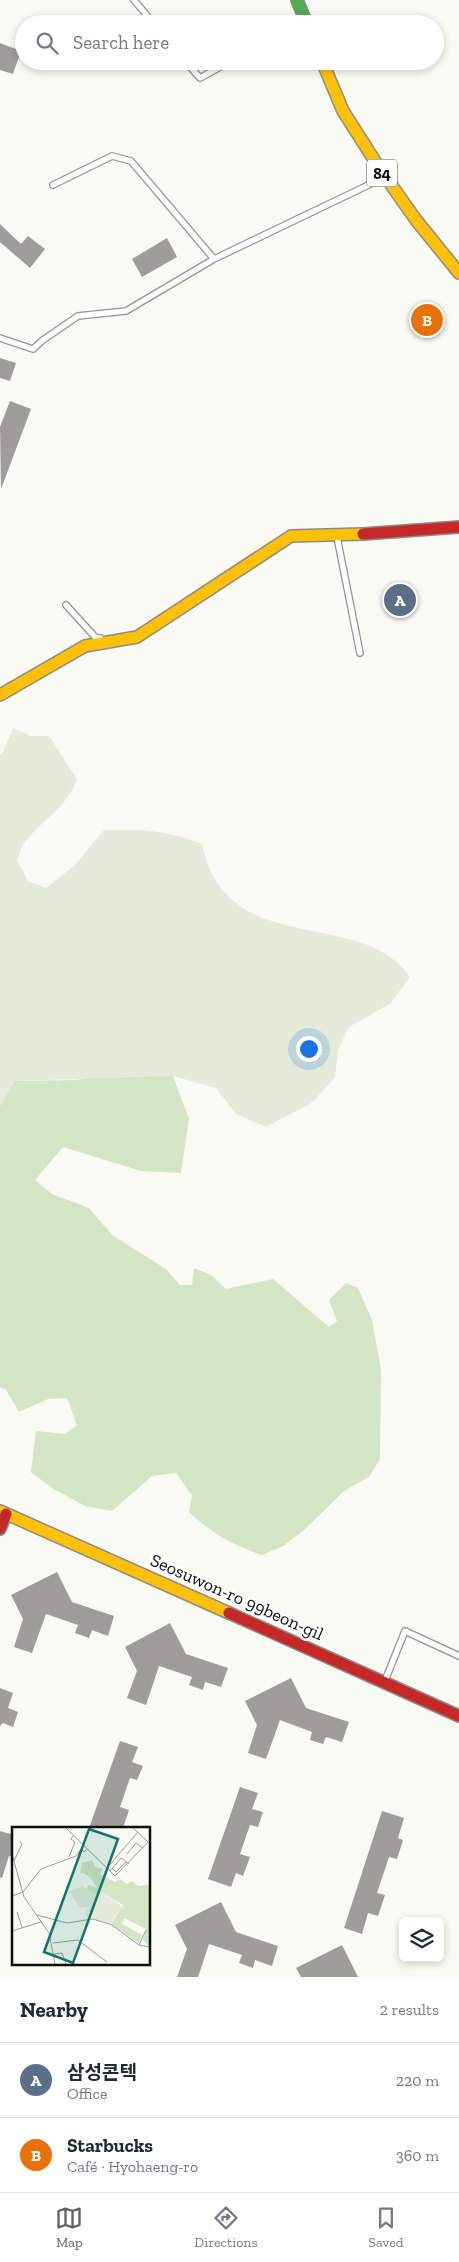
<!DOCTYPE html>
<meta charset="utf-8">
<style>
body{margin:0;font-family:"Zilla Slab","Noto Sans KR",serif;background:#f2f2f3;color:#1f2937}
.controls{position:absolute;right:15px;bottom:15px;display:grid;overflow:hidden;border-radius:8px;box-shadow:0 2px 8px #0003}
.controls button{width:45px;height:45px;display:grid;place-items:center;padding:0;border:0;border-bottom:1px solid #e0e1e3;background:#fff;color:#1f2937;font:25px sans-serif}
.you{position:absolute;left:308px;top:1048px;width:18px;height:18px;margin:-12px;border:4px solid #fff;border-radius:50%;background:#1a73e8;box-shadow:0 0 0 8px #1a73e833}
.badge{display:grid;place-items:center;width:32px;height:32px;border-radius:50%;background:#61615e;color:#fff;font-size:16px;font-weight:700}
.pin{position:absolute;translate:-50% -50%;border:2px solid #fff;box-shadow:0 1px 5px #0006}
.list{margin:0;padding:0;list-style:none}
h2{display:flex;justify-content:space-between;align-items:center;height:65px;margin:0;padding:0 20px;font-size:21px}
h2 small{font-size:16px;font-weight:400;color:#747a83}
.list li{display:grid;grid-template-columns:32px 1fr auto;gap:15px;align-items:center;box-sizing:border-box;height:75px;padding:0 20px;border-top:1px solid #e0e1e3}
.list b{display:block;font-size:19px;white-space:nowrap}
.list p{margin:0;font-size:16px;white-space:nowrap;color:#747a83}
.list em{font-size:16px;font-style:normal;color:#747a83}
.icon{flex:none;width:28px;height:28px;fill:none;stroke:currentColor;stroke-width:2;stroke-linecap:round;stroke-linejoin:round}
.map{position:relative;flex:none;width:459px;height:1977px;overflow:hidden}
.search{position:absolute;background:#fff;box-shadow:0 2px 8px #0003;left:15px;right:15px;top:15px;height:55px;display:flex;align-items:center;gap:12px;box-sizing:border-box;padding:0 18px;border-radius:28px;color:#747a83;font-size:19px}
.sheet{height:215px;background:#fff}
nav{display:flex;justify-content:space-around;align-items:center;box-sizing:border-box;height:70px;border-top:1px solid #e0e1e3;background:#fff;font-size:14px;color:#747a83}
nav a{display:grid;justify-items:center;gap:2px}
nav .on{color:#61615e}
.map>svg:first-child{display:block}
.forest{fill:#d3e5c5}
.cemetery{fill:#e5ebda}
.building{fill:#9e9d99}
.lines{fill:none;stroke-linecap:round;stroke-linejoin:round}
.lane-casing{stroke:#949492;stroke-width:8}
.fast-casing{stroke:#8b8b88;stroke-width:14}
.slow-casing{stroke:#8b8b88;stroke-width:14}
.jam-casing{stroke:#8b8b88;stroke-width:14}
.lane{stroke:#fefefd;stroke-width:5.5}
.fast{stroke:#4caf50;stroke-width:11}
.slow{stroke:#ffc107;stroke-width:11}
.jam{stroke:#c62828;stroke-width:11}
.labels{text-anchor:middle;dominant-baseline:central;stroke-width:5;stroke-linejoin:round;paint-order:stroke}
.shield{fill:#fff;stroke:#565656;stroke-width:1}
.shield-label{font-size:16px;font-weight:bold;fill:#0e0e0e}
.street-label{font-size:18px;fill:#0e0e0e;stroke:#fff}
.inset-road{fill:none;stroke:#9c9c98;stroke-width:1}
.view{fill:#0f766e;fill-opacity:0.15;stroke:#0f766e;stroke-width:2.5}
.inset-edge{fill:none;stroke:#0e0e0e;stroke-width:2.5}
</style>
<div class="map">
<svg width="459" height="1977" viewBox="0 0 459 1977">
<rect width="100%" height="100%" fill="#fafaf4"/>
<!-- forest -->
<path class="forest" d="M146 1070 173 1076 189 1119 181 1173 141 1171 63 1147 35 1180 52 1194 89 1208 112 1235 166 1269 180 1285H192L194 1268 211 1275 226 1289 273 1279 329 1327 337 1321 329 1300 346 1283 358 1288 372 1320 381 1369 380 1459 369 1477 344 1491 304 1530 283 1546 262 1555C232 1545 213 1534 189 1512L192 1495 176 1473 152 1476 112 1511 85 1506 52 1488 31 1472 36 1431 65 1434 77 1425 67 1398 48 1399 19 1412 6 1390 0 1387V1106L14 1081 76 1080Z"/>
<!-- cemetery -->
<path class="cemetery" d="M13 728 30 736H49L77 779C67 808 43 819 25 842 21 847 19 855 17 861L28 881 46 888 75 865 104 830C141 829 168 830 202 844 226 962 361 905 410 977L391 1003 349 1027 338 1049 335 1077 313 1102 266 1127 236 1114 216 1088 173 1076 14 1081 0 1106V754L3 752Z"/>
<!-- building -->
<path class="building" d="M0 43 21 51 13 74 0 70Z
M0 224 21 244 28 236 45 249 30 268 0 242Z
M167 238 177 257 142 277 132 259Z
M0 358 16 363 10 381 0 378Z
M10 401 31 409 1 489 0 427Z
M57 1572 72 1602 114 1616 108 1636 92 1630 89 1638 75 1633 78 1625 46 1614 32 1653 14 1647 23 1619 11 1595Z
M170 1623 186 1654 228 1668 221 1687 205 1682 203 1690 189 1685 192 1677 159 1666 146 1705 127 1698 137 1671 125 1647Z
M291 1678 306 1708 349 1722 342 1742 326 1737 323 1744 310 1740 312 1732 280 1720 266 1759 248 1753 257 1725 245 1701Z
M0 1688 13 1693 8 1708 18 1712 13 1727 3 1723 0 1726Z
M120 1741 138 1747 132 1762 143 1766 137 1780 130 1778 120 1807 129 1810 123 1828H89Z
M240 1787 258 1793 252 1809 263 1812 258 1827 250 1825 240 1854 250 1857 243 1876 236 1873 231 1887 208 1879Z
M382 1811 404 1818 398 1838 403 1840 397 1859 389 1857 377 1893 385 1895 378 1916 368 1913 362 1934 344 1928Z
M0 1831 14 1835V1857L9 1856 2 1878 0 1877Z
M221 1902 236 1932 278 1946 272 1966 255 1960 253 1968 239 1963 242 1955 209 1944 198 1977H177L187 1949 175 1925Z
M342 1945 358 1977H301L296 1968Z"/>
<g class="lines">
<defs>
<path id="lane" d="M134 0 154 24
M185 61 200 78 231 61
M53 185 112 156 131 161 214 259
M0 338 33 349 43 340 78 316 126 311 214 259 383 178
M337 537 360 653
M66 605 96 638H100
M384 1683 405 1631 459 1656"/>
<path id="fast" d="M297 0 307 24"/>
<path id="slow" d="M322 61 343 111 380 169 416 220 459 273
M0 695 85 646 137 637 291 536 363 534
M0 1511 229 1613"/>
<path id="jam" d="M363 534 459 527
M0 1529 6 1514
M229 1613 459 1716"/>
</defs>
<!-- lane casing -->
<use href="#lane" class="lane-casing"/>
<!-- fast casing -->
<use href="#fast" class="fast-casing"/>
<!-- slow casing -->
<use href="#slow" class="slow-casing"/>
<!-- jam casing -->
<use href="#jam" class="jam-casing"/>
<!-- lane -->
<use href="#lane" class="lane"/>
<!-- fast -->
<use href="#fast" class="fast"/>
<!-- slow -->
<use href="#slow" class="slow"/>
<!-- jam -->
<use href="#jam" class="jam"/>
</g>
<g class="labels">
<!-- shield labels -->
<rect class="shield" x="367" y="159.5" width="30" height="27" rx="4"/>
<g class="shield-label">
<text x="382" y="173">84</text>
</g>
<!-- street labels -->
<g class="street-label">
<text transform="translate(237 1597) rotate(24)">Seosuwon-ro 99beon-gil</text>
</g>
</g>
<!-- overview -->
<g transform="translate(12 1827)">
<rect width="138" height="138" fill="#fafaf4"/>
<path d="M80 33 83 40 91 42 88 47 103 55 108 52 115 57 120 54 126 59 137 58V119L131 113 134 102 112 91 110 97 130 108 127 116 99 97 111 78 91 66 84 68 74 65 76 58 85 61 79 51 70 45 68 47 70 36Z" fill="#d3e5c5"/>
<path d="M70 59 84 68 91 66 113 81 106 84 99 97 76 90 73 85 79 80H68L57 65Z" fill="#e5ebda"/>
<path class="inset-road" d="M53 0 103 49 136 15M120 0 136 15M0 27 12 70 37 106 43 137M115 27 124 16 131 21M57 30 63 15 59 12 61 9M2 34 10 17 8 14M95 41 126 5M100 41 104 45 114 35M98 44 109 31 117 37M0 69 11 65 29 42 64 29 69 22 72 25 75 22M5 85 10 100M25 88 55 96 81 92 100 98 127 118 138 120M0 104 29 95M41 116 66 113 95 135M127 118 134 103M42 127 50 126 54 137"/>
<path class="view" d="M77 2 106 12 61 136 32 125Z"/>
<rect width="138" height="138" class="inset-edge"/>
</g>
</svg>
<div class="controls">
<button><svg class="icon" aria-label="layers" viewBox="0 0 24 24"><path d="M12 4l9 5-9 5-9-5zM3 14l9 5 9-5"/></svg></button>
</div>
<div class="you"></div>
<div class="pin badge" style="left:400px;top:600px;background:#5c6f8a">A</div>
<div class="pin badge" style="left:427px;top:320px;background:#e8710a">B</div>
<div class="search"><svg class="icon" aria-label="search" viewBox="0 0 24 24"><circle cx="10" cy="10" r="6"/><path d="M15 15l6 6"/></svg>Search here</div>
</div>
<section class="sheet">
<h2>Nearby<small>2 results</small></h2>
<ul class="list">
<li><span class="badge" style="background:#5c6f8a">A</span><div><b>삼성콘텍</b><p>Office</p></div><em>220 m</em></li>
<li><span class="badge" style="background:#e8710a">B</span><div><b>Starbucks</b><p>Café · Hyohaeng-ro</p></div><em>360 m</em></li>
</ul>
</section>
<nav>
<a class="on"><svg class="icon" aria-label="map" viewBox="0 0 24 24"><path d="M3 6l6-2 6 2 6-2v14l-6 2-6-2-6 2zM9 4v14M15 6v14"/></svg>Map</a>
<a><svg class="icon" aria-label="directions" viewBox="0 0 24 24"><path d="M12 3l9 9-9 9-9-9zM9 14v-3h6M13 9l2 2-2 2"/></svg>Directions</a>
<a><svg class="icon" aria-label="saved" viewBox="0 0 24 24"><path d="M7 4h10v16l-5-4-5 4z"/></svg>Saved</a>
</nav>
